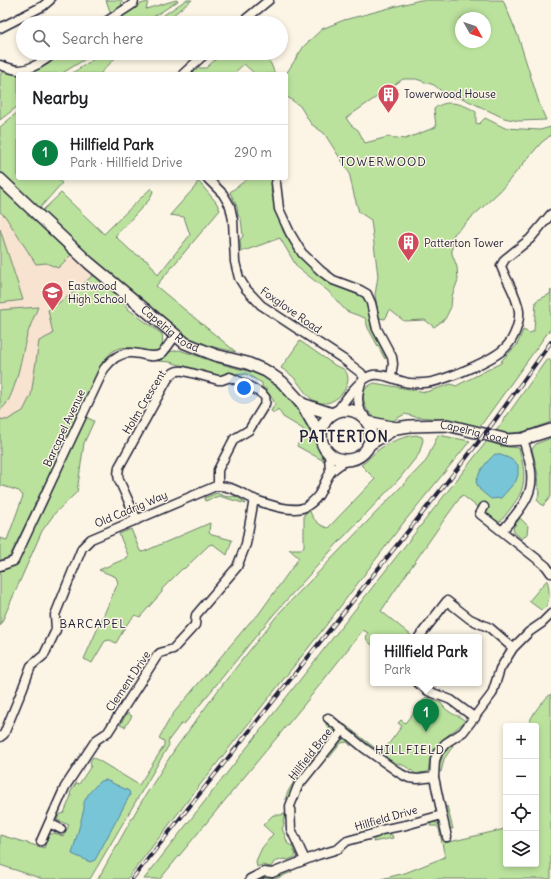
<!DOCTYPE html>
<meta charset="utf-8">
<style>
body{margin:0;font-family:Delius,sans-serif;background:#f6f6f6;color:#202124}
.controls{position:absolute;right:12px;bottom:12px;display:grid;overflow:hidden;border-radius:4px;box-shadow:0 2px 6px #0003}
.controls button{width:36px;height:36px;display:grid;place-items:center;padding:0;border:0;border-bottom:1px solid #e0e0e0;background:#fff;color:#202124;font:20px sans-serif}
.compass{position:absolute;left:455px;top:12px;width:36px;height:36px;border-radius:50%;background:#fff;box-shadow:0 2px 6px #0003;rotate:130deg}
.you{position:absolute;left:244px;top:388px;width:14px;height:14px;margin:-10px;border:3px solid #fff;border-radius:50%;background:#1a73e8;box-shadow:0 0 0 6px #1a73e833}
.badge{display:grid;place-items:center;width:26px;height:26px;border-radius:50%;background:#0b8043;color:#fff;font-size:13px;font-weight:700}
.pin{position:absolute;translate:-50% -33px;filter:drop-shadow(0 1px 2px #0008)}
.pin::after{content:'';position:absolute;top:21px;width:14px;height:12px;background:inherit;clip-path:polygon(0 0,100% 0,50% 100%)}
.popup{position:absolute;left:370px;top:634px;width:112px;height:52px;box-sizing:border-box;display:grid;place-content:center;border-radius:4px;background:#fff;filter:drop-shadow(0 1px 3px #0005);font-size:13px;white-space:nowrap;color:#757577}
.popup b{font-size:15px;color:#202124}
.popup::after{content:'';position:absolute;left:50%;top:100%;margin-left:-8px;border:8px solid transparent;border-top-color:#fff}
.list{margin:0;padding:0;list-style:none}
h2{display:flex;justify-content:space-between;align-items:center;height:52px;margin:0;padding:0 16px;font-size:17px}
h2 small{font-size:13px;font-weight:400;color:#757577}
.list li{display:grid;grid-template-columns:26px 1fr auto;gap:12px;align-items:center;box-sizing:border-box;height:56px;padding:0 16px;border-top:1px solid #e0e0e0}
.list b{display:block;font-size:15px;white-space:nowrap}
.list p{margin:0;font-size:13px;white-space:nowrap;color:#757577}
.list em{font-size:13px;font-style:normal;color:#757577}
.icon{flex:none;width:22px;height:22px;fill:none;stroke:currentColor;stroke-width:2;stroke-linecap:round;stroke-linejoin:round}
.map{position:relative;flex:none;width:551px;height:879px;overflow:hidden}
.search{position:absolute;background:#fff;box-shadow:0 2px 6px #0003;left:16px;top:16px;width:272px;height:44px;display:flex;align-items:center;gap:10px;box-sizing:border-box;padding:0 14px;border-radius:22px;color:#757577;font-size:15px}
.panel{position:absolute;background:#fff;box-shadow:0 2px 6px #0003;left:16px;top:72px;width:272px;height:108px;border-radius:4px}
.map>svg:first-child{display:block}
.built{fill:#f8e3d1}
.green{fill:#bbe29d;stroke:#6e826c;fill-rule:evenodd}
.water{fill:#79c5d8;stroke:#568499}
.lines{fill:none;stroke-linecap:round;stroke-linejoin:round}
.street-casing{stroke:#22223b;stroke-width:11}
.secondary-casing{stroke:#22223b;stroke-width:14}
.street{stroke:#fcf5e5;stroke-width:8}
.secondary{stroke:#fcf5e5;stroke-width:11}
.rail-casing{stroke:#22223b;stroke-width:4}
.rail{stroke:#fcf5e5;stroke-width:2.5;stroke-dasharray:8;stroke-linecap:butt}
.labels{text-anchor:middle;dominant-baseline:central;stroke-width:3;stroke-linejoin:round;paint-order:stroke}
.poi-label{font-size:11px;fill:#22223b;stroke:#fcf5e5;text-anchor:start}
.street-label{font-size:11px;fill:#22223b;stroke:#fcf5e5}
.neighbourhood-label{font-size:12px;letter-spacing:1px;fill:#22223b;stroke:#fcf5e5}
.district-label{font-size:15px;font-weight:bold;letter-spacing:1px;fill:#22223b;stroke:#fcf5e5}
</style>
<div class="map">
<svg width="551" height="879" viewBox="0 0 551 879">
<rect width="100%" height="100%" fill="#fcf5e5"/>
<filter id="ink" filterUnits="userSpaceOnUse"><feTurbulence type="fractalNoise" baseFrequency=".025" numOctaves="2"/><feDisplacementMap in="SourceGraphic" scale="8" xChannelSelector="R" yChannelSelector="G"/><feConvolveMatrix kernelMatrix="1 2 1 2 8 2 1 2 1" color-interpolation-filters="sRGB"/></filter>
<g filter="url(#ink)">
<!-- built -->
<path class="built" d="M0 186 115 291 0 458Z"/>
<!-- green -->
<path class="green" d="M106 0H122L121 8 111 14Z
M176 0 178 1 144 23H109L136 5 148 2 146 9Z
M186 0H192L163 23H152Z
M420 0H503L518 36 540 106 546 120 519 121 504 118 462 98 449 97 434 85 416 79H403L346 118 351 125 358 130 365 143 388 137 405 139 436 127 434 109C446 98 464 104 476 112V123L479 124 485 118 505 128 540 130 551 127V135L541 143 500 191 454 234 452 245V254L457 267 458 280 452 296 451 307 445 319 434 327 425 320 404 321 390 310 385 319 379 318 375 295 378 276 371 220 359 212 354 195 349 172 324 133 311 124 300 106 286 96V74L304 46 322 29 344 20ZM461 18H485V42H461Z
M59 53H95L61 74H25L55 57Z
M103 53H120L100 74H71Z
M218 53H262L271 64 275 74H255L244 64 233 74H191L198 68H206L216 59Z
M2 71H9L18 74V106L0 120V76Z
M18 112V178H56L62 183 39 209 0 174V127Z
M249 178H275L273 181 271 191 283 231 287 238 311 268 328 283 366 298 368 302 371 327 386 358 385 359 368 328 365 318 346 311 328 291 297 267 280 238 241 252 240 240 243 236 241 219 238 215 237 207 230 192Z
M198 181 216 202 220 210 156 286 236 352 196 343 179 332 82 249 42 211 61 193 104 234 151 188 153 191 150 199 115 236 131 251 149 262 158 275 190 235 184 217 170 215 195 187Z
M0 186 73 253 58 268 46 263 36 264 5 216 0 212Z
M0 229 23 300 0 303Z
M95 273 115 291 128 309 162 334C168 365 134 344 120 348 113 349 108 356 103 361L53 470 35 505 9 558 0 561V538L7 540 23 496 19 491 0 485V419L7 420 23 411 31 395 39 341 53 334 48 310 77 290Z
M551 290V328L479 428 431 418 416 417 405 414 389 423C382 420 374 418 369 412 364 407 361 394 366 388 368 386 372 384 374 383L426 392 451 384 456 386 501 363 502 360 517 345 523 330 530 333 534 331 536 301 550 294Z
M38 307C34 317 29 328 26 339 21 357 15 401 0 410V310Z
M300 341 336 366C364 372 337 413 315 401 307 397 301 386 296 380 292 375 286 371 281 368Z
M179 350C196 355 212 362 229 366 241 370 253 371 264 377 294 394 310 431 324 461L297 446 304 433 303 429 283 417 278 409 274 413 271 411 275 404 271 396 266 392 268 390 262 387V383L246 374 242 375 237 373 235 376 229 373 219 376 170 362 158 361 169 352Z
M547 359 551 361V422C531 429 517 437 496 431Z
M86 417 94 421 84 443 77 492 55 513 42 531 0 626V569L15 565Z
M416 435 422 437 423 440 419 454 399 479 337 544 274 614 185 723 180 725 168 741 169 745 90 879H43L0 865V835L44 848 49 835 54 833 63 836 69 825 57 820 59 815 64 813 71 796 70 793 76 783 79 784 91 766 90 761 93 757 139 785 164 746V741L159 738 172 715 250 622 258 615 299 558 289 549H302L304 546V514L310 511C312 519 320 526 328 528L375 479 361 465C368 461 371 455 378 450 389 442 402 437 416 435Z
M438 435 470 441 404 522 324 628 203 781 127 879H98L140 804 175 749 219 689 280 612 426 461Z
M551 438V496L543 506 537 500 540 491 537 485 538 475 532 449 536 444Z
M487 441 501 446 519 448C529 486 524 492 500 522H494L485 513 462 495C434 533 408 572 381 611L412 636 411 637H373V646C368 641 364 640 368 633L363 630 307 701 160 879H144Z
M217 493C223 496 228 498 235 496L245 502 246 504 219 496 205 501 204 498Z
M520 518 528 526 527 534 522 539 514 532 513 528Z
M210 523 209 533 212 535 232 540 227 555 213 544 209 545 185 568 182 569 162 589V592L140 617 135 615 127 624 116 643 110 640 105 641 92 663 84 659 118 583 116 577 99 570 127 558 128 555 119 534 131 529 140 551 143 552Z
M547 580C550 589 551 607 541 610L529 601Z
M551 694V879H381L405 873 445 857 439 829 437 826H430L431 822 437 823 442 828 445 843 505 829 504 823 506 810V864H536V726H528C532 714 541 702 551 694Z
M426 697 441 703C443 708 454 716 459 716L465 721C453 733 435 741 430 759 429 763 429 767 428 772L419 773V776H417C412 769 400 762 391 763L385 759 386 756 382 753 402 726 398 723 401 720 405 723Z
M127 713 132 716 125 727 120 725Z
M326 723 334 730 333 735 316 759 308 760 310 757 316 755 331 734V731L326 725Z
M344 724 375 748 378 749 375 751 369 746H366L363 744V742L344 727Z
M342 739H347L351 742V746L347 742 341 743 329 758 328 754 330 749 334 748Z
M447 745 453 746 444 759 441 772 438 770C439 764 443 757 443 751Z
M298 772 299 780C295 785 289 797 285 800 287 792 290 788 294 782 296 778 296 776 298 772Z
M447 806 453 829 449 828 445 809Z
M283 813 285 814V819H283L284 825 282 828 288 844 292 846 296 855 295 857 288 860 284 859 274 862 271 867 262 865 257 867 256 861 262 848 273 834 263 825 273 815H282Z
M387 834 392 835 393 838 373 842C375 835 381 835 387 834Z
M290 871 292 872 275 879H260V877L265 876 274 877Z"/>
<!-- water -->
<path class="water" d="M495 454C503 455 513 459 518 465V475L516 481 501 498 491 499 480 490 476 482C479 471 486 462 495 454Z
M106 780 129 791 130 795 95 860 90 862 72 854 84 809V802L89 793 100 781Z"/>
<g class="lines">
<defs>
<path id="street" d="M104 23 133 4 134 0
M241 23 269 0
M0 28 43 6 50 0
M0 65C6 67 13 70 19 70 31 70 46 60 54 53
M183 74 206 53
M207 178 223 194 230 206 233 220 235 262 239 278 246 289 261 305 343 359 361 373 365 379
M276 183 279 209 290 233 302 253 321 271 333 280 360 290 367 294 371 303 377 329 392 357 393 364 391 377
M361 383C357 397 357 402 362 415
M337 411C345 401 359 378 373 375 384 373 394 380 405 382 410 384 417 383 423 383 440 383 494 360 506 347 514 339 520 322 519 311 517 295 506 280 501 266L505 259 530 239 551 214
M329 453 330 473
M484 507 480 514 546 566 551 573
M137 520 119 480 118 475 119 467 167 380C172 373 175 370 184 371L218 380H222L230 377C238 381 260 390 265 397 266 400 266 401 265 404L249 430 234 439 218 470V486
M502 531C511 520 523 508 528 495 536 477 528 456 523 439
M0 566 14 561 104 369C110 361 119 353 130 353 140 352 152 360 161 354 166 350 171 341 175 336
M419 637 447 601 470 619 490 628 513 648
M418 683 428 691 451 700 475 718
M328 718 364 748 401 774 409 778 418 779 434 777
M0 737 4 734 22 690 31 666 44 655 56 630 55 615 82 548 91 539 216 486C230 485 241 493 253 499 266 504 295 514 307 506 323 495 321 487 330 473 334 468 341 464 347 460
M442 815 447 837
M49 823 61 829
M41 841 65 787 96 740 108 732 157 656 160 653 173 649 195 625 196 615 237 567 246 544 254 499
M305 860 291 829 290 806 298 786 343 730
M250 879 264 872 272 873 318 855 338 849 347 841 376 833 381 830 406 825 442 815 434 777 435 760 438 752 446 743 463 732 492 694 500 669 513 648 529 632 542 623 551 614"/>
<g id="secondary">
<path id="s1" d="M0 179 89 263 185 343 215 355 247 363 266 371 282 382 302 404 321 437"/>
<path d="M302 404 332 414"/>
<circle cx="346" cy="435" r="25"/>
<path d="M367 422 396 428"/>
<path id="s2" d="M368 445 396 428 410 426 447 425 508 440 523 439 551 430"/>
</g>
</defs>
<!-- street casing -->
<use href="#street" class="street-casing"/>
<!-- secondary casing -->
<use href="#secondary" class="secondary-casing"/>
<!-- street -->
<use href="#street" class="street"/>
<!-- secondary -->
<use href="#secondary" class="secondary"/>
<defs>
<path id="rail" d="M132 879 466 458 493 423 551 342"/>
</defs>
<!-- rail casing -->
<use href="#rail" class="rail-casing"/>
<!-- rail -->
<use href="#rail" class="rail"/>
</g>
</g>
<!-- icons -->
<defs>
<symbol id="building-pin" viewBox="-11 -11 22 30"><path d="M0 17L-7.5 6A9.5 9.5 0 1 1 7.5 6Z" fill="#d1495b" stroke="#fcf5e5"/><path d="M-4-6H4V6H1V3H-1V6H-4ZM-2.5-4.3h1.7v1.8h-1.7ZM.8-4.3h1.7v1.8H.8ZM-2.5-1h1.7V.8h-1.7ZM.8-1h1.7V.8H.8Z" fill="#fff"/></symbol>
<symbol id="school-pin" viewBox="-11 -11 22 30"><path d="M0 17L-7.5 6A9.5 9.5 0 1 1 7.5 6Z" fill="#d1495b" stroke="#fcf5e5"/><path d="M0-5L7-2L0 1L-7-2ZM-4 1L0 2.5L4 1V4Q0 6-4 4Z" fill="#fff"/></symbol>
</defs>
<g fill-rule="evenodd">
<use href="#building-pin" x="376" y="82" width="25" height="34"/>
<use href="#building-pin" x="396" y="230" width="25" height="34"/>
<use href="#school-pin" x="40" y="280" width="25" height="34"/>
</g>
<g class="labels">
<!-- poi labels -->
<g class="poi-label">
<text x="404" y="94">Towerwood House</text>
<text x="424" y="243">Patterton Tower</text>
<text x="68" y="286">Eastwood<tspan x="68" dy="13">High School</tspan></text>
</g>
<!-- street labels -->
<g class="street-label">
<text transform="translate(291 310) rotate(35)">Foxglove Road</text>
<text stroke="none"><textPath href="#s1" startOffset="227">Capelrig Road</textPath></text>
<text transform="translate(144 402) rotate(-59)">Holm Crescent</text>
<text transform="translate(64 428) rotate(-65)">Barcapel Avenue</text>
<text stroke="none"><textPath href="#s2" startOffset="112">Capelrig Road</textPath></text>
<text transform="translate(131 509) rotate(-23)">Old Cadrig Way</text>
<text transform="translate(128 681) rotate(-56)">Clement Drive</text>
<text transform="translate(310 754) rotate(-52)">Hillfield Brae</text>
<text transform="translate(386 818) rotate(-16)">Hillfield Drive</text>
</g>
<!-- neighbourhood labels -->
<g class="neighbourhood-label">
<text x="383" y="161">TOWERWOOD</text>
<text x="93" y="623">BARCAPEL</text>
<text x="410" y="749">HILLFIELD</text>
</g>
<!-- district labels -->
<g class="district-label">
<text x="344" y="436">PATTERTON</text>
</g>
</g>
</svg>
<div class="controls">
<button>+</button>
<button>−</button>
<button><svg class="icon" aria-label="locate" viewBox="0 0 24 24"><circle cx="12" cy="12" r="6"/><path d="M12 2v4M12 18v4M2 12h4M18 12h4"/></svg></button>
<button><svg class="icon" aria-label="layers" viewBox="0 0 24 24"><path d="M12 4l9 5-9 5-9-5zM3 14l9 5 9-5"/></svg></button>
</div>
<svg class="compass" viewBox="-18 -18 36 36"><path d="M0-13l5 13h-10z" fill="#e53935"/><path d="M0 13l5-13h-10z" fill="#757577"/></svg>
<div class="you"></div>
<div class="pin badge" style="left:426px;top:732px">1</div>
<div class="popup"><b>Hillfield Park</b>Park</div>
<div class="search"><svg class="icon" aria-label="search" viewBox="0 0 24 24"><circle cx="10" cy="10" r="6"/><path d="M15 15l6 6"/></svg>Search here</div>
<section class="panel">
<h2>Nearby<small></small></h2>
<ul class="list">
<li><span class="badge">1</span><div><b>Hillfield Park</b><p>Park · Hillfield Drive</p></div><em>290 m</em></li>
</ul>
</section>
</div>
